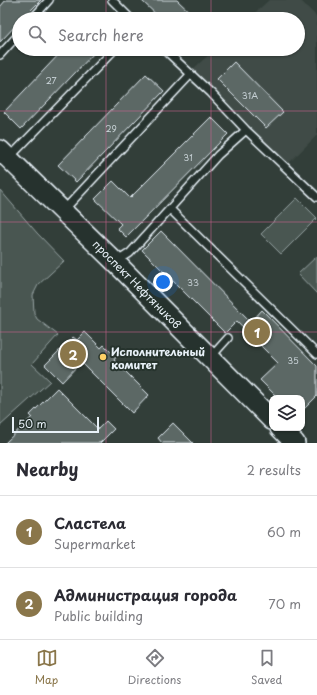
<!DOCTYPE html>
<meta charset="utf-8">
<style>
body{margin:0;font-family:"Playpen Sans",sans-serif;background:#f2f2f3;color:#2b2b33}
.controls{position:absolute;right:12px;bottom:12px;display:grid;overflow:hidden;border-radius:8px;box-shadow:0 1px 3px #0004}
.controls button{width:36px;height:36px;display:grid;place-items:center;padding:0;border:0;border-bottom:1px solid #e1e1e2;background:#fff;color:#2b2b33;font:20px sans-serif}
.scale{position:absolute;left:12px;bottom:10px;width:87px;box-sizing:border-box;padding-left:4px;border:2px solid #e8f1f8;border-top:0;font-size:11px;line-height:14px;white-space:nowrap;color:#e8f1f8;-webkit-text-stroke:3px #26332d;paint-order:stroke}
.you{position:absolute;left:163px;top:282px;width:14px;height:14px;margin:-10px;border:3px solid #fff;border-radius:50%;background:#1a73e8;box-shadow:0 0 0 6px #1a73e833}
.badge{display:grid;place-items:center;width:26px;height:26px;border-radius:50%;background:#8a764a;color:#fff;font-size:13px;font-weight:700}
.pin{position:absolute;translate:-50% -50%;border:2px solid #fff;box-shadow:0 1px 4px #0006}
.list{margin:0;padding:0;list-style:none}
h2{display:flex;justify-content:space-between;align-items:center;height:52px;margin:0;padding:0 16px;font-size:17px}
h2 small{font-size:13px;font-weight:400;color:#7c7c81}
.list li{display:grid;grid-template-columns:26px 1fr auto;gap:12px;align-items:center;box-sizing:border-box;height:72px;padding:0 16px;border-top:1px solid #e1e1e2}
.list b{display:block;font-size:15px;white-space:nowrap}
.list p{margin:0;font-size:13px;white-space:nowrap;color:#7c7c81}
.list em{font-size:13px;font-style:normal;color:#7c7c81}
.icon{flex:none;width:22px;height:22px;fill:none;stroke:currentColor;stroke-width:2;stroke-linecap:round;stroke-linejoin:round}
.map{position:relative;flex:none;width:317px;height:443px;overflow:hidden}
.search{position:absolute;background:#fff;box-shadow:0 1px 3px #0004;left:12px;right:12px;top:12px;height:44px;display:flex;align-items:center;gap:10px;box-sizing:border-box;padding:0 14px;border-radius:22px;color:#7c7c81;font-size:15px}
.sheet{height:196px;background:#fff}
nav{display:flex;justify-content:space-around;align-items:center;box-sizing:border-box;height:56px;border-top:1px solid #e1e1e2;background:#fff;font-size:11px;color:#7c7c81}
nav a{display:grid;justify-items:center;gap:2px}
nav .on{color:#8a764a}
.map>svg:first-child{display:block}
.built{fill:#3f4b46}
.green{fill:#495651;stroke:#98a4a4}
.building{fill:#5c6865;stroke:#e8f1f8}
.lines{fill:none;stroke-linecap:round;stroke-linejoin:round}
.lane-casing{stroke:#e8f1f8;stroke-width:10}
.secondary-casing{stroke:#e8f1f8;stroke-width:22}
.lane{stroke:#26332d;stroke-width:7}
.secondary{stroke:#26332d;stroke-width:19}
.grid{fill:none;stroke:#cf6492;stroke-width:1;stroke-opacity:0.55}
.poi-dot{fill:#ffd166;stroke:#26332d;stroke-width:1.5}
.labels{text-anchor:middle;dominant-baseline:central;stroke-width:4;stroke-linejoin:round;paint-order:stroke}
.number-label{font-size:9px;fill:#c5cfd3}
.street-label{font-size:11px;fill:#e8f1f8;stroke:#26332d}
.poi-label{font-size:11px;font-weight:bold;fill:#e8f1f8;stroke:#26332d;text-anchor:start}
</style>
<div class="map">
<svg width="317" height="443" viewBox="0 0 317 443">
<rect width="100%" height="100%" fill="#323e39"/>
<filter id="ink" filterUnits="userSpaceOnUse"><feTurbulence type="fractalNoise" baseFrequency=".025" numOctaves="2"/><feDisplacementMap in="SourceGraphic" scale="8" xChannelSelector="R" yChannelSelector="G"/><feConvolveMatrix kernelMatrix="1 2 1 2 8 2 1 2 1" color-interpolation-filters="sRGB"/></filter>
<g filter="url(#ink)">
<!-- built -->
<path class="built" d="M269 0H300L317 17V135L288 164 192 70 215 49H298V19H248Z"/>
<!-- green -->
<path class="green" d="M0 190 37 233 64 261 38 285 33 295 34 313 37 319 58 335 32 364 50 381 0 426Z
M297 198 317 218 281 254 261 234Z
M317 256V294L298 274Z"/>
<!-- building -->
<path class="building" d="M6 0H41L22 19H19V22L0 42V7Z
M141 0H177L197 19H161Z
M64 49H98L21 129 4 112Z
M234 62 283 112 266 128 217 79Z
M146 74 164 91 76 182 58 165Z
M211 117 228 134 126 237 117 228 121 224 95 199 113 181 130 198Z
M161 231 251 322 262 310 317 366V396L302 411V398H278L260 380 278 363 260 345 237 321 225 333 142 250Z
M85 332 101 348 104 345 116 357 114 360 149 395 132 413 81 362 62 382 45 365 73 337 77 340Z
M57 388 98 429 106 421 114 429 100 443H5L32 417 30 415Z
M173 423 193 443H162L158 438Z"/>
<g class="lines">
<defs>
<path id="lane" d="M112 0 131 19
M32 19 49 0
M164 49 211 93 246 130 317 197
M0 55 19 34
M9 158 115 49
M170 209 317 354
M63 211 191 74
M116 262 130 253 218 155 246 130
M211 357 228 338"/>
<path id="secondary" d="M0 150 115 262 272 420
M280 428 295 443"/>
</defs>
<!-- lane casing -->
<use href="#lane" class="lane-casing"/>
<!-- secondary casing -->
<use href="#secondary" class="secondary-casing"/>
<!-- lane -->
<use href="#lane" class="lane"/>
<!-- secondary -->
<use href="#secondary" class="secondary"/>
</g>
</g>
<!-- grid -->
<path class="grid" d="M106 0V19M211 0V19M106 49V443M211 49V443M0 111H317M0 222H317M0 332H317"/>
<!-- markers -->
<circle class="poi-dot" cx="103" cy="357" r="4"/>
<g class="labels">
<!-- number labels -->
<g class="number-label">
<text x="51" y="80">27</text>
<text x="250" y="95">31А</text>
<text x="111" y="128">29</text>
<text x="188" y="157">31</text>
<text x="193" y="282">33</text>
<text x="293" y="360">35</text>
</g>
<!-- street labels -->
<g class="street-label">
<text transform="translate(137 284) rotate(45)">проспект Нефтяников</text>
</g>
<!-- poi labels -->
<g class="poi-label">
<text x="111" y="351">Исполнительный<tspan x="111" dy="13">комитет</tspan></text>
</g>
</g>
</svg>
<div class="controls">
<button><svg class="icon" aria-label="layers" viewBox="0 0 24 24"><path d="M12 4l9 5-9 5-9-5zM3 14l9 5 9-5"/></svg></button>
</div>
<div class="scale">50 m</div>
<div class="you"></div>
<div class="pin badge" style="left:257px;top:332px">1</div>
<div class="pin badge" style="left:73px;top:354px">2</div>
<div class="search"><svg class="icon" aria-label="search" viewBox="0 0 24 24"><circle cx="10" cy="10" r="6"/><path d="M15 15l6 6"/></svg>Search here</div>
</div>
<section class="sheet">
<h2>Nearby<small>2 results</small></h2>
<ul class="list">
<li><span class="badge">1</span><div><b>Сластела</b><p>Supermarket</p></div><em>60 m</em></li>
<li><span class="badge">2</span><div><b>Администрация города</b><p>Public building</p></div><em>70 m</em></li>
</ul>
</section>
<nav>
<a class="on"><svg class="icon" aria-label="map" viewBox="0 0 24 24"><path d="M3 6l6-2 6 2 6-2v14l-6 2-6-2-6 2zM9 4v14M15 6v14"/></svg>Map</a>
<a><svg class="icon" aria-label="directions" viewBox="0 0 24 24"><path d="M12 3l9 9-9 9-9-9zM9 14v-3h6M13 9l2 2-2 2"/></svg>Directions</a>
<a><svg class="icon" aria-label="saved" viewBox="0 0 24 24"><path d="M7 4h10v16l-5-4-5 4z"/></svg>Saved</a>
</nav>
